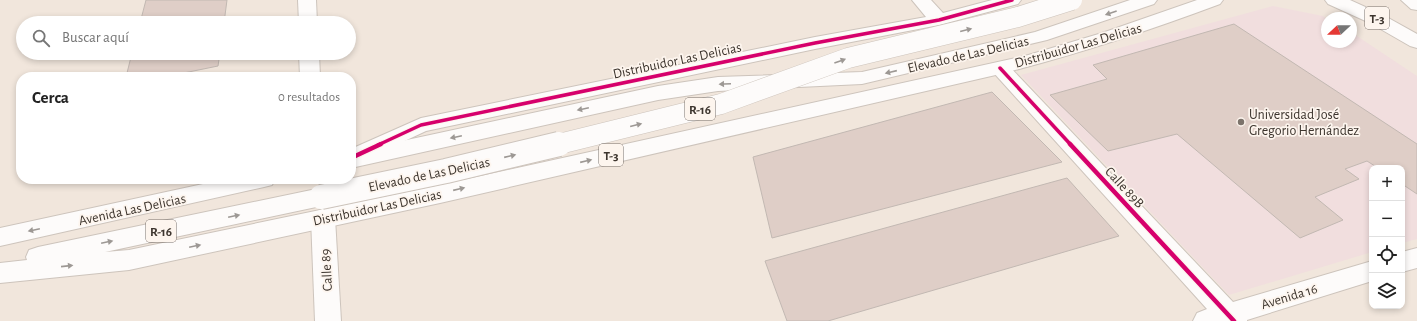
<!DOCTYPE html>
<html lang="es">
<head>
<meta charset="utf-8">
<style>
	:root { --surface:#fff; --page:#f6f6f6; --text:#222; --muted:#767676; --line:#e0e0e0 }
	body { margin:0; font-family:"Alegreya Sans",sans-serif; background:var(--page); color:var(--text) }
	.controls { position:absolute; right:12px; bottom:12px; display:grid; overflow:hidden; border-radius:8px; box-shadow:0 2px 6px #0003 }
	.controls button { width:36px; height:36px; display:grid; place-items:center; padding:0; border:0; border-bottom:1px solid var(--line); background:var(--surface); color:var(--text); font:20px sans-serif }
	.compass { position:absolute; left:1321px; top:12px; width:36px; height:36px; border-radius:50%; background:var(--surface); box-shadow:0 2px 6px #0003; rotate:248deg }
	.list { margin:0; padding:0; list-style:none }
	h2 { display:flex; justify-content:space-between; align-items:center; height:52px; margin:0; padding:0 16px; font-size:17px }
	h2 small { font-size:13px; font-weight:400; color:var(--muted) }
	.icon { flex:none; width:22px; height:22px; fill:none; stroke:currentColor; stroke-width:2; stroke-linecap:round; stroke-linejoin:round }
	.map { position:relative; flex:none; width:1417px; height:321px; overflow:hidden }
	.search { position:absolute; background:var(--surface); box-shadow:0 2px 6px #0003; left:16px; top:16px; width:340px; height:44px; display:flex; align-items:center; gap:10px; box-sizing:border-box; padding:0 14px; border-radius:22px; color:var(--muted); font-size:15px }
	.panel { position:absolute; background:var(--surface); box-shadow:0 2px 6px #0003; left:16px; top:72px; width:340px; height:112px; border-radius:16px }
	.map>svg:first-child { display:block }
	.education { fill:#f1dede }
	.building { fill:#dfcec7; stroke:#c2b8b2 }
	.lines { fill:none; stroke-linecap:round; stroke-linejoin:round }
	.minor-casing { stroke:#cdc4bc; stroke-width:2 }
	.major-casing { stroke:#cdc4bc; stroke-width:2 }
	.minor { fill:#fdfbfa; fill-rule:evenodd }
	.major { fill:#fdfbfa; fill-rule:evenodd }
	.major-bridge-far1-casing { stroke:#cdc4bc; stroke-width:21; stroke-linecap:butt }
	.major-bridge-casing { stroke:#cdc4bc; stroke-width:26; stroke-linecap:butt }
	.major-bridge-far1 { stroke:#fdfbfa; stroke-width:20 }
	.major-bridge { stroke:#fdfbfa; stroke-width:24 }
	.cycleway-far1-casing { stroke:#fdf5ee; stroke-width:5.5 }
	.cycleway-casing { stroke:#fdf5ee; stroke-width:7 }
	.cycleway-far1 { stroke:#d6006c; stroke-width:3.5 }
	.cycleway { stroke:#d6006c; stroke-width:4.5 }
	.oneway { fill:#9d9894 }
	.poi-dot { fill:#7c736b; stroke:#fdf5ee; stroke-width:1.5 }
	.labels { text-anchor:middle; stroke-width:3.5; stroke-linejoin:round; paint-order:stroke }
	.shield { fill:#fdf5ee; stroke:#776f68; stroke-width:1 }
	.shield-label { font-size:13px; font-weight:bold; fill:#3d352e }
	.street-label { font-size:14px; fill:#3d352e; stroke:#fdf5ee }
	.poi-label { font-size:14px; fill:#3d352e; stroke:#fdf5ee; text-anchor:start }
</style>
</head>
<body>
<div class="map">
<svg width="1417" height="321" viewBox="0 0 1417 321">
	<rect width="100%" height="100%" fill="#f1e6dc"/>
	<polygon class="education" points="1273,6 1323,16 1327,19 1327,42 1351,42 1351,32 1417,76 1417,239 1402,243 1402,168 1372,168 1372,252 1229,295 1021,75"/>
	<g class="building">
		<polygon points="146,0 227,0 224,23 140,23"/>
		<polygon points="1234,24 1417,144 1417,194 1402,184 1402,168 1378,168 1367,161 1345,169 1359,179 1315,197 1343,220 1300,238 1177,134 1108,151 1050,95 1107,79 1093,65"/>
		<polygon points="132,53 220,53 218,66 164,77 126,77"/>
		<polygon points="992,92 1062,162 772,238 753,157"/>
		<polygon points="1067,178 1119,236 828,321 787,321 765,261"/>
	</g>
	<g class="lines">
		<defs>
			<g id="minor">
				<polygon points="298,0 316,0 317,23 299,23"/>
				<polygon points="912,0 931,0 943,13 992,0 1021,0 1018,4 939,25 815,49 426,131 351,166 351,149 421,118 815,37 926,17"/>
				<polygon points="299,53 319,53 320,77 300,77"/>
				<polygon points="1000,62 1007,64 1233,302 1372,261 1372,281 1247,320 1247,321 1193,321 1197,313 1207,309 993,72 990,68 993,64"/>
				<polygon points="323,209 331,212 335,218 341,321 315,321 311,218 315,212"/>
				<polygon points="1417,248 1417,268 1402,272 1402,252"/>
			</g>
			<g id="major">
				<polygon points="1130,0 1157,0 1154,4 1047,40 862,84 718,91 658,100 351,168 351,152 658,86 718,77 862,72 1035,32"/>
				<path d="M1197,0H1223L1220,4C1148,31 1075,55 1000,74L440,203L129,270L0,283V263L27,260L26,257L29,250L38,247L321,188L329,191L332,197L329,203L321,206L105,252L129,250L440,185L1025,56L1102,33Z"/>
				<polygon points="1325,0 1350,0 1383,15 1417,34 1417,48 1410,46 1370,23 1328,4"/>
				<polygon points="1401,0 1417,0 1417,10 1411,9"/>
				<polygon points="226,179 275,179 272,185 264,187 0,246 0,228"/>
			</g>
		</defs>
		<use href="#minor" class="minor-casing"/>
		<use href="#major" class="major-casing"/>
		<use href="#minor" class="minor"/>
		<use href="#major" class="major"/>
		<defs>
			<polyline id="major-bridge-far1" points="555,145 721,104 848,58 1018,17 1072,0"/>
			<polyline id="major-bridge" points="321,197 446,171 559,144"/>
		</defs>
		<use href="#major-bridge-far1" class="major-bridge-far1-casing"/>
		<use href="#major-bridge" class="major-bridge-casing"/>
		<use href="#major-bridge-far1" class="major-bridge-far1"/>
		<use href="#major-bridge" class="major-bridge"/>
		<defs>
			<g id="cycleway-far1">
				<polyline points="1000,68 1071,145"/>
				<polyline points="378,145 421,125 815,43 939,20 1012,0"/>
			</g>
			<g id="cycleway">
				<polyline points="1070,144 1234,321"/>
				<polyline points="351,158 381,144"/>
			</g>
		</defs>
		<use href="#cycleway-far1" class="cycleway-far1-casing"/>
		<use href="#cycleway" class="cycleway-casing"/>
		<use href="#cycleway-far1" class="cycleway-far1"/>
		<use href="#cycleway" class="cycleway"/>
	</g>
	<defs><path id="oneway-solid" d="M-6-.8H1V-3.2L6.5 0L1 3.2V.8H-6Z"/></defs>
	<g class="oneway">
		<use href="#oneway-solid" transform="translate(1111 13) rotate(161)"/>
		<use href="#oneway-solid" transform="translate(966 30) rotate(-14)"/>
		<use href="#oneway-solid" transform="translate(840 61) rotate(-20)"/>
		<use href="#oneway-solid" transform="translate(891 72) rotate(167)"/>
		<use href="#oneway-solid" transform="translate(725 84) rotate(178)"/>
		<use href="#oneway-solid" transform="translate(583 109) rotate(168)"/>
		<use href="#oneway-solid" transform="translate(636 125) rotate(-14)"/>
		<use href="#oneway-solid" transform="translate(456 137) rotate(168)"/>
		<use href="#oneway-solid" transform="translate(510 156) rotate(-13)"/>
		<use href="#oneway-solid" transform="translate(586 161) rotate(-13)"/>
		<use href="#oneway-solid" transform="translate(459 189) rotate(-13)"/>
		<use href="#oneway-solid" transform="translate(234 216) rotate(-12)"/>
		<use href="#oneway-solid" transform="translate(34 230) rotate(168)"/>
		<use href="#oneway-solid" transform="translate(107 242) rotate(-12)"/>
		<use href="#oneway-solid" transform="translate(195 246) rotate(-12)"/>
		<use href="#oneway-solid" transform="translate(67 266) rotate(-6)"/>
	</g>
	<circle class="poi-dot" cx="1241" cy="122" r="4"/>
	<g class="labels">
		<g class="shield">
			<rect x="1365" y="7" width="24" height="22" rx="3"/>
			<rect x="685" y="98" width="30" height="22" rx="3"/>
			<rect x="599" y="144" width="24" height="22" rx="3"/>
			<rect x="146" y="220" width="30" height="22" rx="3"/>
		</g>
		<g class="shield-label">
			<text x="1377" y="23">T-3</text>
			<text x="700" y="114">R-16</text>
			<text x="611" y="160">T-3</text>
			<text x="161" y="236">R-16</text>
		</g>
		<g class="street-label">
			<text transform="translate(1078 45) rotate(-16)" y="5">Distribuidor Las Delicias</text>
			<text transform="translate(968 54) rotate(-13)" y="5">Elevado de Las Delicias</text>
			<text transform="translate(677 60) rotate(-12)" y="5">Distribuidor Las Delicias</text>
			<text transform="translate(429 174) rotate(-12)" y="5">Elevado de Las Delicias</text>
			<text transform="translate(1125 187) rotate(47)" y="5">Calle 89B</text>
			<text transform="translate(377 207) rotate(-12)" y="5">Distribuidor Las Delicias</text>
			<text transform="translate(132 209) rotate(-12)" y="5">Avenida Las Delicias</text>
			<text transform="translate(326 270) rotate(-93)" y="5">Calle 89</text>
			<text transform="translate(1289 296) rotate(-17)" y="5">Avenida 16</text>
		</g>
		<g class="poi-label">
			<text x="1249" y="119">Universidad José<tspan x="1249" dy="16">Gregorio Hernández</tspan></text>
		</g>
	</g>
</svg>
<div class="controls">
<button>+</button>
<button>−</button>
<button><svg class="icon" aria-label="locate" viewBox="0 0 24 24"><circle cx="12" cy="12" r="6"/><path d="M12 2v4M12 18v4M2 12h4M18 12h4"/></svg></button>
<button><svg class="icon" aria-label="layers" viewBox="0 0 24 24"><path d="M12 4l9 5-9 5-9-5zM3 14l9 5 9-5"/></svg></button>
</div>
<svg class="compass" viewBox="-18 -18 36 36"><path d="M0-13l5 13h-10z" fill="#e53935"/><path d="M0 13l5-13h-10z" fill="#767676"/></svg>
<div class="search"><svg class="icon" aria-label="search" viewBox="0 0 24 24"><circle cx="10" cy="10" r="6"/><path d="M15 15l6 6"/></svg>Buscar aquí</div>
<section class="panel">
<h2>Cerca<small>0 resultados</small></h2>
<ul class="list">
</ul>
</section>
</div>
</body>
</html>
